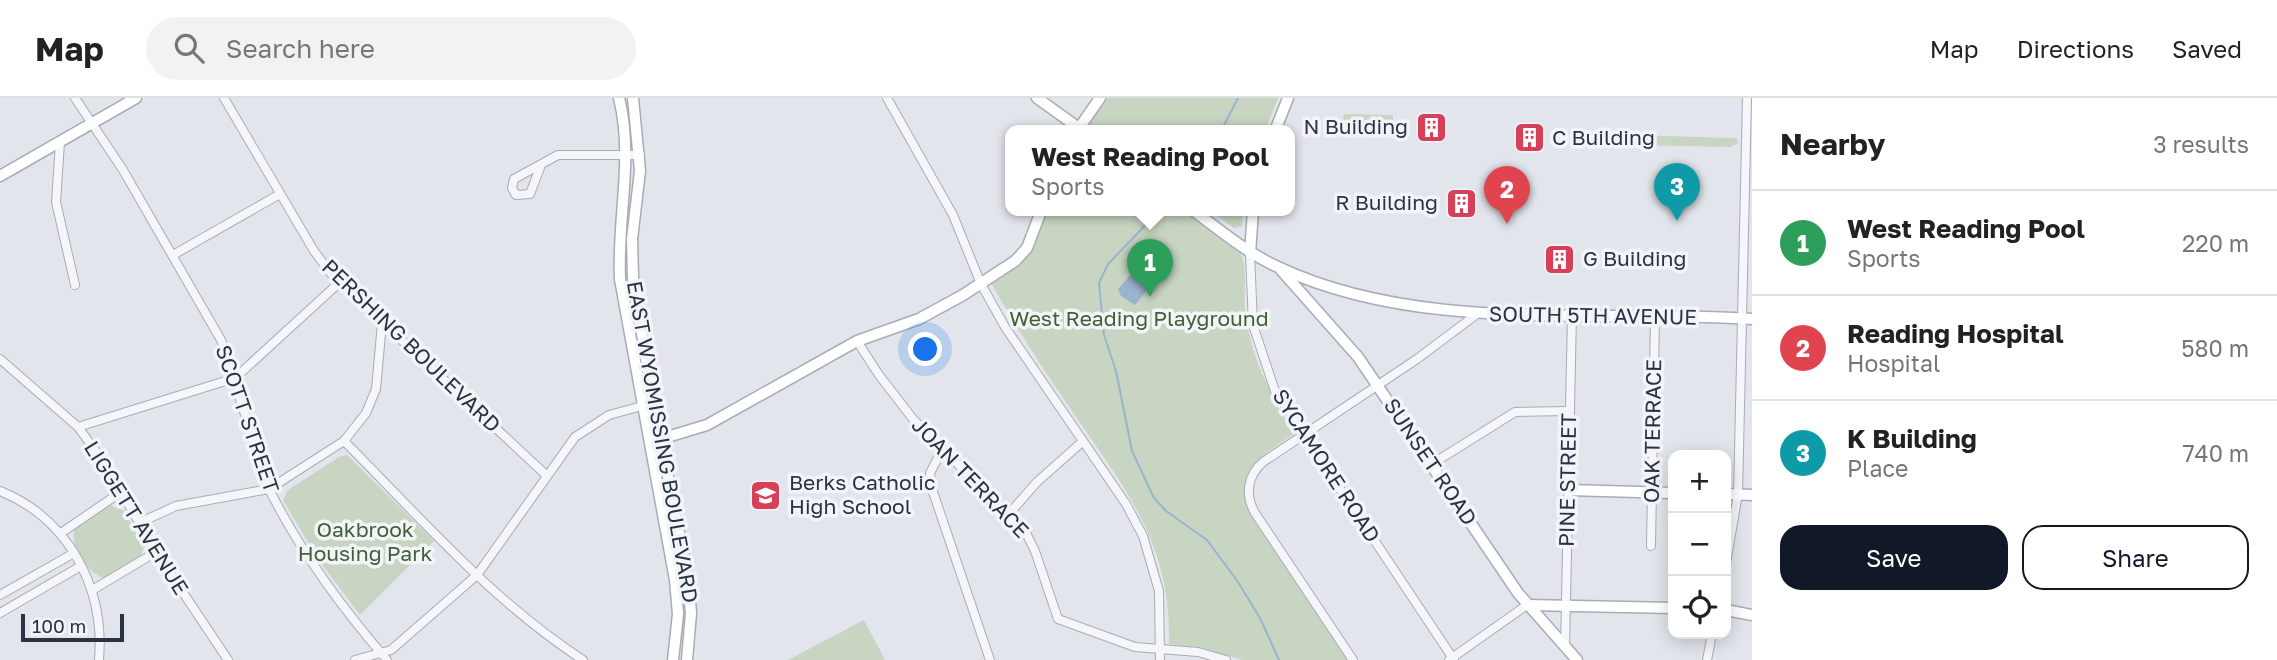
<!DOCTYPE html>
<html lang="en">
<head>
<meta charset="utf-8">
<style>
	:root { --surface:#fff; --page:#f2f2f2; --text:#222; --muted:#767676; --line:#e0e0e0; --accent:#111827 }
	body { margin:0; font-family:"Golos Text",sans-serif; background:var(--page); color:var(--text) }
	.controls { position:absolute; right:21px; bottom:21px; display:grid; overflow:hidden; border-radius:14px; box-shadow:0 4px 18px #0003 }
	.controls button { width:63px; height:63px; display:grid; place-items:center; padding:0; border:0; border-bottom:2px solid var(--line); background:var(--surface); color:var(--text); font:35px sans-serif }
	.scale { position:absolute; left:21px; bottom:18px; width:103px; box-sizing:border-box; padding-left:7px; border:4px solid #293344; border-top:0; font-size:19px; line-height:24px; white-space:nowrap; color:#293344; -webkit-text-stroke:5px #f2f4f8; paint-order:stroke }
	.you { position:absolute; left:926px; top:252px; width:24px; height:24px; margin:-18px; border:5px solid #fff; border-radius:50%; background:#1a73e8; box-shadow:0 0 0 10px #1a73e833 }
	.badge { display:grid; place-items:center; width:46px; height:46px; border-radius:50%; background:var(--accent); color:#fff; font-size:23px; font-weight:700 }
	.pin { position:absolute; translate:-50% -58px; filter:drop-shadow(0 2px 4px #0008) }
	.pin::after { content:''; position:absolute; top:37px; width:24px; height:21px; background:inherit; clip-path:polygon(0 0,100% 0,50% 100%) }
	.popup { position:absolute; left:1005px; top:27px; width:290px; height:91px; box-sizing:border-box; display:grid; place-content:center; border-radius:14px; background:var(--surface); filter:drop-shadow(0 2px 5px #0005); font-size:23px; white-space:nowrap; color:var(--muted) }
	.popup b { font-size:26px; color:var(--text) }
	.popup::after { content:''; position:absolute; left:50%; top:100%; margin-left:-14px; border:14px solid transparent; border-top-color:var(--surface) }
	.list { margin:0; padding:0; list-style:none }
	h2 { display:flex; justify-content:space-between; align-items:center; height:91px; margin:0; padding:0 28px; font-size:30px }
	h2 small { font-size:23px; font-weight:400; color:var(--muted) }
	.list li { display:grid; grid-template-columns:46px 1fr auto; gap:21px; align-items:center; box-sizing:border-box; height:105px; padding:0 28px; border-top:2px solid var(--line) }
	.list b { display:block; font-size:26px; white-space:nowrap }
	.list p { margin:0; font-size:23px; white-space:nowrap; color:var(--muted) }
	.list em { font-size:23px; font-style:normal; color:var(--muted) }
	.actions { display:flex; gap:14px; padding:21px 28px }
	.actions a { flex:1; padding:16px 0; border:2px solid var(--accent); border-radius:21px; text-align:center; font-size:24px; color:var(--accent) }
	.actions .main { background:var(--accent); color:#fff }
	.icon { flex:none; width:38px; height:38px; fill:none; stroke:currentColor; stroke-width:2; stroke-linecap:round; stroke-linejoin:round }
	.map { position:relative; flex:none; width:1752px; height:562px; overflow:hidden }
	header { display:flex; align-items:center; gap:42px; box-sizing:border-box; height:98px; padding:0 35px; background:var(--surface); border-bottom:2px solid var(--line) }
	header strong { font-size:33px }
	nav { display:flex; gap:38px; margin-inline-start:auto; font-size:24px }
	.search { width:490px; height:63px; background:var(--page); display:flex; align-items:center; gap:18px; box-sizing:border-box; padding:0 24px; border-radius:38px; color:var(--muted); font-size:26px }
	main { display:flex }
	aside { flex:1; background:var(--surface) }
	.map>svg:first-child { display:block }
	.green { fill:#c7d5c2 }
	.water { fill:#9bb4cd }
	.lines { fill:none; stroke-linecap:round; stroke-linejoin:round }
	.stream { stroke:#9bb4cd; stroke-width:2 }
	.street-casing { stroke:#a7acb6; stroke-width:10 }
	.secondary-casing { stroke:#a7acb6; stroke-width:13 }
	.street { stroke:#f5f6f9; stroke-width:8 }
	.secondary { stroke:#fff; stroke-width:10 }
	.labels { text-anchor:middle; stroke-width:7; stroke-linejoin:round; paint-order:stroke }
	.poi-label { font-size:21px; fill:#293344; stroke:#f2f4f8; text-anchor:start }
	.street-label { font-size:21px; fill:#293344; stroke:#f2f4f8 }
	.park-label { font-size:21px; fill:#3e6135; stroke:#f2f4f8 }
</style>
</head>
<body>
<header>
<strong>Map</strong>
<div class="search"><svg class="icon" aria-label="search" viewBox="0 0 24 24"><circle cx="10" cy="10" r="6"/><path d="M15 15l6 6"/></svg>Search here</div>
<nav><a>Map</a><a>Directions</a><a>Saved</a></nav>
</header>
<main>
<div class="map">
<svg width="1752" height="562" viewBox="0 0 1752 562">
	<rect width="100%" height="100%" fill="#e2e5eb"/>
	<g class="green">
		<polygon points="1108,0 1278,0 1265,33 1099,33 1089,26"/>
		<polygon points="1344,16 1393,17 1393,28 1342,28"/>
		<polygon points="1635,37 1729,40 1737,40 1738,45 1730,49 1638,47 1634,45"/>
		<path d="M1044,113H1183L1241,156C1248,171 1243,193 1245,210C1249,256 1270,297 1295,335C1269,353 1238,369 1246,405L1348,562H1242L1199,549L1169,546C1172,443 1122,387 1068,307C1040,267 1015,227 991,185C1020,165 1036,148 1044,113Z"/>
		<polygon points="1210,113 1243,113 1242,128 1234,130"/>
		<polygon points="347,357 434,443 360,517 318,461 283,402 288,392 339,359"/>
		<path d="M108,407L123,412L144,449L139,462L107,481C90,478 66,447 76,429C81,419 98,413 108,407Z"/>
		<polygon points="864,522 885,562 788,562"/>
	</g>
	<polygon class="water" points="1144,162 1160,172 1161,175 1135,207 1121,198 1118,191"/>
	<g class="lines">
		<g class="stream">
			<polyline points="1221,33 1238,0"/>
			<polyline points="1159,113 1108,166 1099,185 1104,237 1116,273 1132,353 1154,400 1166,413 1207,442 1238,484 1261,522 1279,562"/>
		</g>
		<defs>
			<g id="street">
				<path d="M75,0L123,72L221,242L269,391C300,453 342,510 387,562"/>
				<polyline points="224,0 314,153 333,178 546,377"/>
				<polyline points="887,0 953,117 981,186 1005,229 1126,406 1143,438 1159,493 1160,562"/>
				<polyline points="60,44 56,104 75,187"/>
				<polyline points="541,67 530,96 516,97 512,90 514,81 558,57 640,57"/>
				<polyline points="1250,155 1253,227 1275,293 1454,562"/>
				<polyline points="173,157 280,96"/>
				<polyline points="857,243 879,277 913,321 1026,435 1035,453 1058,521 1135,549 1198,554 1226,562"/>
				<polyline points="0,261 78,329 106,367 156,454 228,562"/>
				<polyline points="78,329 235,280 340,184"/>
				<path d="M344,343C420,419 492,503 583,562"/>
				<polyline points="942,352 930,375 932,391 990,562"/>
				<polyline points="1432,366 1515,314 1570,313"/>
				<path d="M0,393C69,421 105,490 99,562"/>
				<polyline points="1008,417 1037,384 1082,344"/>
				<polyline points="139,425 176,408 269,391 344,343 366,315 376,291 382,225"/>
				<polyline points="61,435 121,394"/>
				<polyline points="1651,448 1655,218"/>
				<polyline points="1726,465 1738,396 1747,0"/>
				<polyline points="94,491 156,454"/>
				<polyline points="0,497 74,455"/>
				<polyline points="0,515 81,468"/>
				<polyline points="1565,549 1572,216"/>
				<polyline points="355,562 391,552 477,477 575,339 609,317 653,305"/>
				<path d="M1353,562L1255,415C1245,397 1247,378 1263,364L1417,261L1477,216"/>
				<polyline points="1449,562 1527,507"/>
				<polyline points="1707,562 1712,536"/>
			</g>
			<g id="secondary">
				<path d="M619,0C634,60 617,120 620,181L675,482L678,516L673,562"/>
				<polyline points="633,0 640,73 632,141 633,180 650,286 688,481 691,515 687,562"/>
				<polyline points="1037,0 1083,33"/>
				<polyline points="1077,33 1100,0"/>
				<polyline points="1275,33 1288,0"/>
				<polyline points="0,78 136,0"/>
				<path d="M1194,113C1221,133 1247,155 1278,169C1420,236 1598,211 1752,221"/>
				<polyline points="1250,155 1253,113"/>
				<polyline points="1281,172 1358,259 1518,495 1577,562"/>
				<polyline points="654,343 707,327 857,243 919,221 963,197 1015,163 1027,150 1041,113"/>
				<polyline points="1568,392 1673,395"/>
				<polyline points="1726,396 1752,397"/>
				<polyline points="1527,507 1673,510"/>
				<polyline points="1726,512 1752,517"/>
			</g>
		</defs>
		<use href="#street" class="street-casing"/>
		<use href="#secondary" class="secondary-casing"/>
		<use href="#street" class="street"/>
		<use href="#secondary" class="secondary"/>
	</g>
	<defs>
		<symbol id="building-square" viewBox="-11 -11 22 22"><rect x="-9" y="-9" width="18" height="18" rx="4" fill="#d64059" stroke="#f2f4f8"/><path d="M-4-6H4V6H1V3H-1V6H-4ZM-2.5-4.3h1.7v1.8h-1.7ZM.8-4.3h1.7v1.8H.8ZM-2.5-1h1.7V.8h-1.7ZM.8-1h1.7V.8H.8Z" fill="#fff"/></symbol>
		<symbol id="school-square" viewBox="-11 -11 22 22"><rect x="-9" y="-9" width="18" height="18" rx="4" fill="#d64059" stroke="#f2f4f8"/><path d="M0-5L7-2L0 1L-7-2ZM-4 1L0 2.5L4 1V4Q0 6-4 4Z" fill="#fff"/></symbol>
	</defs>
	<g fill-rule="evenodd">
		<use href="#building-square" x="1414" y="12" width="35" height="35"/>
		<use href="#building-square" x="1512" y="22" width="35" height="35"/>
		<use href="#building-square" x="1444" y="88" width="35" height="35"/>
		<use href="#building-square" x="1542" y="144" width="35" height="35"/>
		<use href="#school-square" x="748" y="380" width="35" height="35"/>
	</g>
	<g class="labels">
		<g class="poi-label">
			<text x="1408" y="36" text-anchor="end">N Building</text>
			<text x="1552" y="47">C Building</text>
			<text x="1438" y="112" text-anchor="end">R Building</text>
			<text x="1583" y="168">G Building</text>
			<text x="789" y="392">Berks Catholic<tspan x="789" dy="24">High School</tspan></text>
		</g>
		<g class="street-label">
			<text transform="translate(1593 218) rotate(1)" y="7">SOUTH 5TH AVENUE</text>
			<text transform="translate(411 248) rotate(44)" y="7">PERSHING BOULEVARD</text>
			<text transform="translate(247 321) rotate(71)" y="7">SCOTT STREET</text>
			<text transform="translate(1653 333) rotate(-89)" y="7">OAK TERRACE</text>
			<text transform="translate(662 344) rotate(80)" y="7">EAST WYOMISSING BOULEVARD</text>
			<text transform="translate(1430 364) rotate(56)" y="7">SUNSET ROAD</text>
			<text transform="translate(1326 368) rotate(57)" y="7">SYCAMORE ROAD</text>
			<text transform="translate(970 380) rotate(46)" y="7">JOAN TERRACE</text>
			<text transform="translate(1568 382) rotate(-89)" y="7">PINE STREET</text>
			<text transform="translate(136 420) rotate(58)" y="7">LIGGETT AVENUE</text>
		</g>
		<g class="park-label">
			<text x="1139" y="228">West Reading Playground</text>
			<text x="365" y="439">Oakbrook<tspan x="365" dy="24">Housing Park</tspan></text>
		</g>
	</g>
</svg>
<div class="controls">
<button>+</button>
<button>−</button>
<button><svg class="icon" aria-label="locate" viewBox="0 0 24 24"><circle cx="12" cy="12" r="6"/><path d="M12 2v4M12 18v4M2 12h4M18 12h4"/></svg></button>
</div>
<div class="scale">100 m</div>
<div class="you"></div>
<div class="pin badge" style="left:1150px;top:199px;background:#2e9e5b">1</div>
<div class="popup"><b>West Reading Pool</b>Sports</div>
<div class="pin badge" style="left:1507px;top:126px;background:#e0444e">2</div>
<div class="pin badge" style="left:1677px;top:123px;background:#0f9aa8">3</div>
</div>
<aside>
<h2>Nearby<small>3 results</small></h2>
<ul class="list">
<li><span class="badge" style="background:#2e9e5b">1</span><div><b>West Reading Pool</b><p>Sports</p></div><em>220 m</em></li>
<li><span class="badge" style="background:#e0444e">2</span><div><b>Reading Hospital</b><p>Hospital</p></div><em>580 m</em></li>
<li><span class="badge" style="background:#0f9aa8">3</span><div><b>K Building</b><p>Place</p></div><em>740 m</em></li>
</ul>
<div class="actions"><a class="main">Save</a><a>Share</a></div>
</aside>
</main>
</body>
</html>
